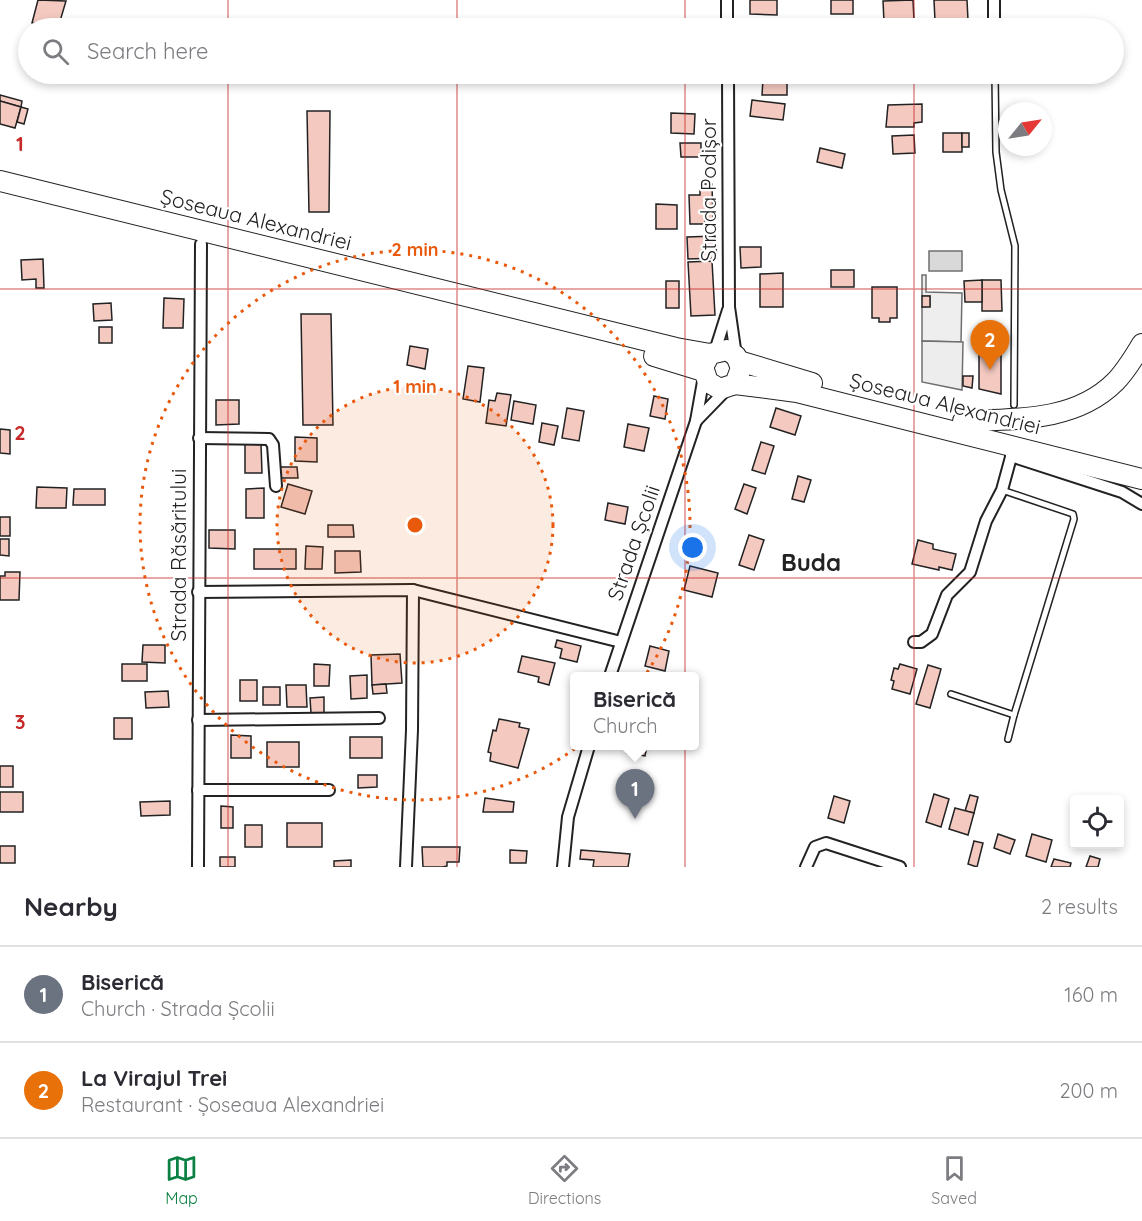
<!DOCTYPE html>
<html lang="en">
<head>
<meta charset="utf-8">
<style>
	:root { --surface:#fff; --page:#f2f2f3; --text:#2b2b33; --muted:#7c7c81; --line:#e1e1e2; --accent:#0b8043 }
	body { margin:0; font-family:Quicksand,sans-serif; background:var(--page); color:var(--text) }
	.controls { position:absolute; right:18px; bottom:18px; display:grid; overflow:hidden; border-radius:6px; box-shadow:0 3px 9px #0003 }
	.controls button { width:54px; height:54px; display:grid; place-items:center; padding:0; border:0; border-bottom:2px solid var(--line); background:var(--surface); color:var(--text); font:30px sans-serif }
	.compass { position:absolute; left:998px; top:102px; width:54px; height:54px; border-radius:50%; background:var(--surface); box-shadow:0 3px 9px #0003; rotate:60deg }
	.you { position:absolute; left:693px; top:548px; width:21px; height:21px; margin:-15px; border:4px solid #fff; border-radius:50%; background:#1a73e8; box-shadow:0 0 0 9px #1a73e833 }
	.badge { display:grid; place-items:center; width:39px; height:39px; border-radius:50%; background:var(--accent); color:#fff; font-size:20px; font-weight:700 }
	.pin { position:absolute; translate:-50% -50px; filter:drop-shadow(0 2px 3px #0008) }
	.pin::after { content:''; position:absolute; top:32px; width:21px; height:18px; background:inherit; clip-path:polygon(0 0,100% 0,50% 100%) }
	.popup { position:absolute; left:570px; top:672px; width:129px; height:78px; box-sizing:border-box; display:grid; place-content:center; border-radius:6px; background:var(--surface); filter:drop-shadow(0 2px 4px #0005); font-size:20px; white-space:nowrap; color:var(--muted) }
	.popup b { font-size:22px; color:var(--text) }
	.popup::after { content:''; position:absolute; left:50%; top:100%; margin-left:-12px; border:12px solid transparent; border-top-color:var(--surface) }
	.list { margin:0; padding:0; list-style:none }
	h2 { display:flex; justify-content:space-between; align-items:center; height:78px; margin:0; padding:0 24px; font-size:26px }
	h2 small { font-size:20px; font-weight:400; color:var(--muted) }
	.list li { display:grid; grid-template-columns:39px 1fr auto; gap:18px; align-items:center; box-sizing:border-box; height:96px; padding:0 24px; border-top:2px solid var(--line) }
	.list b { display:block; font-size:22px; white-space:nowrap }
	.list p { margin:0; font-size:20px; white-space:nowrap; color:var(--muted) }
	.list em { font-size:20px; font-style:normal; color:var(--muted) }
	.icon { flex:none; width:33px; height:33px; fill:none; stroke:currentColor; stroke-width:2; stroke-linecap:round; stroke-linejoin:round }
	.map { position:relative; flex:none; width:1142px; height:867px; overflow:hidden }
	.search { position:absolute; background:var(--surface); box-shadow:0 3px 9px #0003; left:18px; right:18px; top:18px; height:66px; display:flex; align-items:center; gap:15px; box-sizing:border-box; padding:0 21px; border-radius:33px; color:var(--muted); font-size:22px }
	.sheet { height:270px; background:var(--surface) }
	nav { display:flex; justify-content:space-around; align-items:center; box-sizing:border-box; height:84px; border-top:2px solid var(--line); background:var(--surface); font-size:16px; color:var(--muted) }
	nav a { display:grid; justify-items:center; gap:3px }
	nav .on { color:var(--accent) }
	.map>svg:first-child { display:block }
	.green { fill:#eee; stroke:#6f6f6f; stroke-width:1.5 }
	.parking { fill:#ededed; stroke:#6f6f6f; stroke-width:1.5 }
	.water { fill:#d9d9d9; stroke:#6f6f6f; stroke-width:1.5 }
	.building { fill:#f3c9c0; stroke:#222; stroke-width:1.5 }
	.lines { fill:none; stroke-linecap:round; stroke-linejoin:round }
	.lane-casing { stroke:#222; stroke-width:8 }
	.street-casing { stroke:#222; stroke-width:14 }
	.highway-casing { stroke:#222; stroke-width:22 }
	.lane { stroke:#fff; stroke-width:5 }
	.street { stroke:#fff; stroke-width:10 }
	.highway { stroke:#fff; stroke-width:20 }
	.grid { fill:none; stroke:#c62828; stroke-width:1.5; stroke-opacity:0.55 }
	.ring { fill:none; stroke:#e8590c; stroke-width:3; stroke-dasharray:3 6 }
	.labels { text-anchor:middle; stroke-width:4.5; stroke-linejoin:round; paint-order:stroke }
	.street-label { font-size:21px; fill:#222; stroke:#fff }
	.quarter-label { font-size:24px; font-weight:bold; fill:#222; stroke:#fff }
	.grid-label { font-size:20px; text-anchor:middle; font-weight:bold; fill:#c62828; stroke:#fff; stroke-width:4.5; stroke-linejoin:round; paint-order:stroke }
	.centre { fill:#e8590c; stroke:#fff; stroke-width:3 }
	.ring-label { font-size:18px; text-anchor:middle; font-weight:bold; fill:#e8590c; stroke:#fff; stroke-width:4.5; stroke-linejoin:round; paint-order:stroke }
</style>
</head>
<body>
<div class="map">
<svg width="1142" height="867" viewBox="0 0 1142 867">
	<rect width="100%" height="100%" fill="#fff"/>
	<polygon class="green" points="922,275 926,275 926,292 962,293 961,342 922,341 922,307 930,306 930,296 922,296"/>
	<polygon class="parking" points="922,341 963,342 962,390 922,382"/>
	<rect class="water" x="929" y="251" width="33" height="20"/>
	<g class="building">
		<polygon points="38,0 66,1 58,28 32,23"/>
		<polygon points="750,0 777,0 777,15 750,14"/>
		<rect x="831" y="0" width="22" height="14"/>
		<polygon points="913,0 914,21 884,22 883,1"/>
		<polygon points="934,0 967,0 968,20 935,21"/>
		<polygon points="763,79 787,79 787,95 762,95"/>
		<polygon points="0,95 22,101 21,107 0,101"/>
		<polygon points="752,100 785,104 783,120 750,116"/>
		<polygon points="0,101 21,107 15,128 0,124"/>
		<polygon points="922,104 922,122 914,123 914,127 886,127 888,105"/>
		<polygon points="21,107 28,109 24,124 17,122"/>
		<polygon points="307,111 330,111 329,212 309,212"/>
		<polygon points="671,113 695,114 694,134 671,133"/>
		<rect x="943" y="133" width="19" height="19"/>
		<rect x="962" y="133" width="7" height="14"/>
		<polygon points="914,135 915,153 893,154 892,136"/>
		<polygon points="680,143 701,143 701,157 681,157"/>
		<polygon points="820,148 845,154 842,168 817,162"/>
		<polygon points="700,184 712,184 713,220 705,220 705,224 690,224 689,195 700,195"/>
		<polygon points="656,204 677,205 677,229 656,229"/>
		<polygon points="715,236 717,258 688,259 687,237"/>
		<polygon points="740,247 761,247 761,267 741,268"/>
		<polygon points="43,259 44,288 36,288 36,279 22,280 21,260"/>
		<polygon points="712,261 715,315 691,316 688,262"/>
		<rect x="831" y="270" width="23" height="17"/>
		<polygon points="783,273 783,307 760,307 760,274"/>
		<polygon points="982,280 1001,280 1002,311 982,311"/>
		<polygon points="982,280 982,302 965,302 964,281"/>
		<rect x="666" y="281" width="13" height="27"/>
		<polygon points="872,287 897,287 897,318 890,318 890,322 879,322 879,318 872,318"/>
		<rect x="922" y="296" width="8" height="11"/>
		<polygon points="164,298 184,299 183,328 163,328"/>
		<polygon points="111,303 112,320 94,321 93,304"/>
		<polygon points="301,314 331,314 333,425 303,425"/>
		<rect x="99" y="327" width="13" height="16"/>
		<polygon points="983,336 1001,337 1001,394 979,389 979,351 983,351"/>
		<polygon points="410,346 428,349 425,369 407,365"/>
		<polygon points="468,366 484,368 480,402 463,399"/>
		<polygon points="963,376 973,376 972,388 963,386"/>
		<polygon points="497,393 511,395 506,426 486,423 489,400 495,401"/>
		<polygon points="654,396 668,399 665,419 650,416"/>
		<polygon points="216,400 239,400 239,424 216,425"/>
		<polygon points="514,401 536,405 533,424 511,420"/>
		<polygon points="567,408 584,411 579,441 562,438"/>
		<polygon points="776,408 801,416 795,435 770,427"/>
		<polygon points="542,423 558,426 554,445 539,442"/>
		<polygon points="628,424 649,428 644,451 624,447"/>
		<polygon points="0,429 10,430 10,454 0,453"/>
		<polygon points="295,437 317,438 317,462 295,461"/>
		<polygon points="761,442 774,446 765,474 752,470"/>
		<polygon points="245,444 261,444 262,473 245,473"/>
		<polygon points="276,467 297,467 298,478 276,478"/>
		<polygon points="798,476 811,480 804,502 792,499"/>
		<polygon points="288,484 312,491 305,514 281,507"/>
		<polygon points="744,484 756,488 747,514 735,509"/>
		<polygon points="37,487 67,488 66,508 36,508"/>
		<polygon points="264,488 264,518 246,518 246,489"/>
		<polygon points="74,489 105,489 105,505 73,505"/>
		<polygon points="608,503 628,507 625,524 605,520"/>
		<rect x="0" y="517" width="10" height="19"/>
		<polygon points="328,525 353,525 354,537 328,537"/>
		<polygon points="209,530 235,530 235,549 209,548"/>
		<polygon points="749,535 764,540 754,570 739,565"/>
		<polygon points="0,539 9,539 9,556 0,555"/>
		<polygon points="918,540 933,544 933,549 956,554 952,570 939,567 939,570 912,564"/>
		<polygon points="306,546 323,547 322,569 305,569"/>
		<rect x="254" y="549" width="42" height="20"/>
		<polygon points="335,551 360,551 361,572 335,573"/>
		<polygon points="690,566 718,573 712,597 684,590"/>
		<polygon points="5,572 20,572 19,600 0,600 0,576 5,576"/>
		<polygon points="557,640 581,646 577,662 560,658 562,649 555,647"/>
		<polygon points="143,645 165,645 165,663 142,662"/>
		<polygon points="650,646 669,651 665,671 645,666"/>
		<polygon points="400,654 402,683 372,685 371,655"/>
		<polygon points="522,656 555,663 549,685 538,682 539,677 518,672"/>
		<rect x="122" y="664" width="25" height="17"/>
		<polygon points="314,664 330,665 329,686 314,686"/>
		<polygon points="900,664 917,669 910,694 892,689 894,681 891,680 894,668 898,669"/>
		<polygon points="928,665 941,669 930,708 916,704"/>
		<polygon points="367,675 367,698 351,699 350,676"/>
		<rect x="240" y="680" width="17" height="21"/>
		<polygon points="386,684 387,693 373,694 372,685"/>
		<polygon points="286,685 306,685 307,707 287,707"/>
		<rect x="263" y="687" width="17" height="18"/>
		<polygon points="168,691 169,707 146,708 145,692"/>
		<polygon points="324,697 324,713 311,713 310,698"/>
		<rect x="114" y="718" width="18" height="21"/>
		<polygon points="499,719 520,723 519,727 529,729 518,768 490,761 491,753 488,752 493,730 496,731"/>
		<polygon points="231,735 251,736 251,758 231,758"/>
		<rect x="350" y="737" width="32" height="21"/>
		<rect x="267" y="742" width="32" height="25"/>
		<polygon points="629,746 647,746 645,756 627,753"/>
		<rect x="0" y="766" width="13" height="21"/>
		<polygon points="358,775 377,775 377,787 358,788"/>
		<rect x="0" y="792" width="23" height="20"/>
		<polygon points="934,794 949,799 941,827 926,822"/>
		<polygon points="970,795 978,797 974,813 965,811"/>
		<polygon points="834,796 850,801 844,823 828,818"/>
		<polygon points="485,798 514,802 513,812 483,812"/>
		<polygon points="170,801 170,815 141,816 140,802"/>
		<polygon points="221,806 233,807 233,828 221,828"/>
		<polygon points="955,808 974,813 968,835 949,829"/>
		<rect x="287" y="823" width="35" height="24"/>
		<rect x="245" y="825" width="17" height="22"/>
		<polygon points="998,834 1015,840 1010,854 994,848"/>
		<polygon points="1032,834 1052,840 1046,862 1026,856"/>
		<polygon points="974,841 983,843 977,867 968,864"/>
		<rect x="0" y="846" width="15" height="17"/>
		<polygon points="422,847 460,847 459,862 447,862 447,866 443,867 423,867"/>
		<polygon points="510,850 527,851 526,863 510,863"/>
		<polygon points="581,850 630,854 628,867 593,867 594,860 580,859"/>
		<polygon points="1090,856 1100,859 1098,867 1086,867"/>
		<rect x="220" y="857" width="15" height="10"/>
		<polygon points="1054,859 1071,863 1070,867 1051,867"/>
		<polygon points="351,860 351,867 334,867 334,861"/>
	</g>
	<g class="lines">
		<defs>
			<g id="lane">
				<polyline points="995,74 996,152 1001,190 1015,246 1014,405"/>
				<polyline points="951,694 1014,715 1074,519 1073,514 1002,490"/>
				<polyline points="1008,739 1014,715"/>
			</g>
			<g id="street">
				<polyline points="727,0 727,28"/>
				<polyline points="994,0 994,28"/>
				<polyline points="728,74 729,307 736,356"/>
				<polyline points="715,351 728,310"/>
				<polyline points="696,421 727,389"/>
				<polyline points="199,438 269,439 273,445 276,486"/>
				<polyline points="1011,456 1122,492 1142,504"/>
				<polyline points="198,592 413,590 621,642"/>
				<polyline points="914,642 921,642 932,634 947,595 970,572 986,521 1002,490 1014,446"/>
				<polyline points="610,676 696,421 704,376"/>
				<polyline points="198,720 379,718"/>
				<polyline points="198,790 329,790"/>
				<polyline points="198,867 201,244"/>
				<polyline points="406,867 412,730 413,590"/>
				<polyline points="563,867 568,817 589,746"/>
				<polyline points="806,867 815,847 826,843 900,867"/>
			</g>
			<g id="highway">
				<polyline points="0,181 676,348 710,354 727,350 736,356 741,368 735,384 720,389 708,382 703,367 710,354"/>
				<polyline points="654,356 703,371"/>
				<polyline points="739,361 812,383"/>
				<polyline points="735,384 797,392 1142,479"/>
				<path d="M963,421C1015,419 1075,422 1115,382C1126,371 1134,357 1142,344"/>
			</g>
		</defs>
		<use href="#lane" class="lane-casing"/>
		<use href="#street" class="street-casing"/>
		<use href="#highway" class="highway-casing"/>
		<use href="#lane" class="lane"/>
		<use href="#street" class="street"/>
		<use href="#highway" class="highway"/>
	</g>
	<path class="grid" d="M228,0V28M457,0V28M685,0V28M914,0V28M228,74V867M457,74V867M685,74V867M914,74V867M0,289H1142M0,578H1142"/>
	<circle cx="415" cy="525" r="138" fill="#e8590c" fill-opacity=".12"/>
	<g class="ring">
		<circle cx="415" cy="525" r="138"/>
		<circle cx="415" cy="525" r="275"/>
	</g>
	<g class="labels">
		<g class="street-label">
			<text transform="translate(709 190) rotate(-90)" y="7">Strada Podișor</text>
			<text transform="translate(256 220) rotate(14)" y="7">Șoseaua Alexandriei</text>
			<text transform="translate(945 404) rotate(14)" y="7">Șoseaua Alexandriei</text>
			<text transform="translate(634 543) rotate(-71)" y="7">Strada Școlii</text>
			<text transform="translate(179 555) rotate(-90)" y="7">Strada Răsăritului</text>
		</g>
		<g class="quarter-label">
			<text x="811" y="571">Buda</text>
		</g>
	</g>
	<g class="grid-label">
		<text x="20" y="151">1</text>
		<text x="20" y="440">2</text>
		<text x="20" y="729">3</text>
	</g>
	<circle cx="415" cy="525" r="9" class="centre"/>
	<g class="ring-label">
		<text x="415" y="256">2 min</text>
		<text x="415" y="393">1 min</text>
	</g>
</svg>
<div class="controls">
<button><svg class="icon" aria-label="locate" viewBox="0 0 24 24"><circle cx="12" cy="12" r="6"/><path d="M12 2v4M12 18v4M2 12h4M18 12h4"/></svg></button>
</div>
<svg class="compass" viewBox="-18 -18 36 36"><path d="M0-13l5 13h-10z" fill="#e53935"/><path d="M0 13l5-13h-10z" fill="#7c7c81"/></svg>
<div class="you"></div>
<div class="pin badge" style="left:635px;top:819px;background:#6b7280">1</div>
<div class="popup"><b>Biserică</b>Church</div>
<div class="pin badge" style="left:990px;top:370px;background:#e8710a">2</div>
<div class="search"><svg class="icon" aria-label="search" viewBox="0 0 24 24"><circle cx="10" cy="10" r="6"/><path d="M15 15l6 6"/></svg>Search here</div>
</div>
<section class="sheet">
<h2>Nearby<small>2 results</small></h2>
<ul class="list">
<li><span class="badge" style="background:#6b7280">1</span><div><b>Biserică</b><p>Church · Strada Școlii</p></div><em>160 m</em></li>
<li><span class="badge" style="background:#e8710a">2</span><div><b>La Virajul Trei</b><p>Restaurant · Șoseaua Alexandriei</p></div><em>200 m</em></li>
</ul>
</section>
<nav>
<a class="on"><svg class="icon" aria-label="map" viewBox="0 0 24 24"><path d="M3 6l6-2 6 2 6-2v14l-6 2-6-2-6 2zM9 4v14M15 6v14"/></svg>Map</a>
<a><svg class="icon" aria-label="directions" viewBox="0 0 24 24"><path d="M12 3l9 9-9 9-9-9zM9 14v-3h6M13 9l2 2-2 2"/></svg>Directions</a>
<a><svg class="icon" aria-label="saved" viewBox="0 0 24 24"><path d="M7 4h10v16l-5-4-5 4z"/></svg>Saved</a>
</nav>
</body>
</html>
